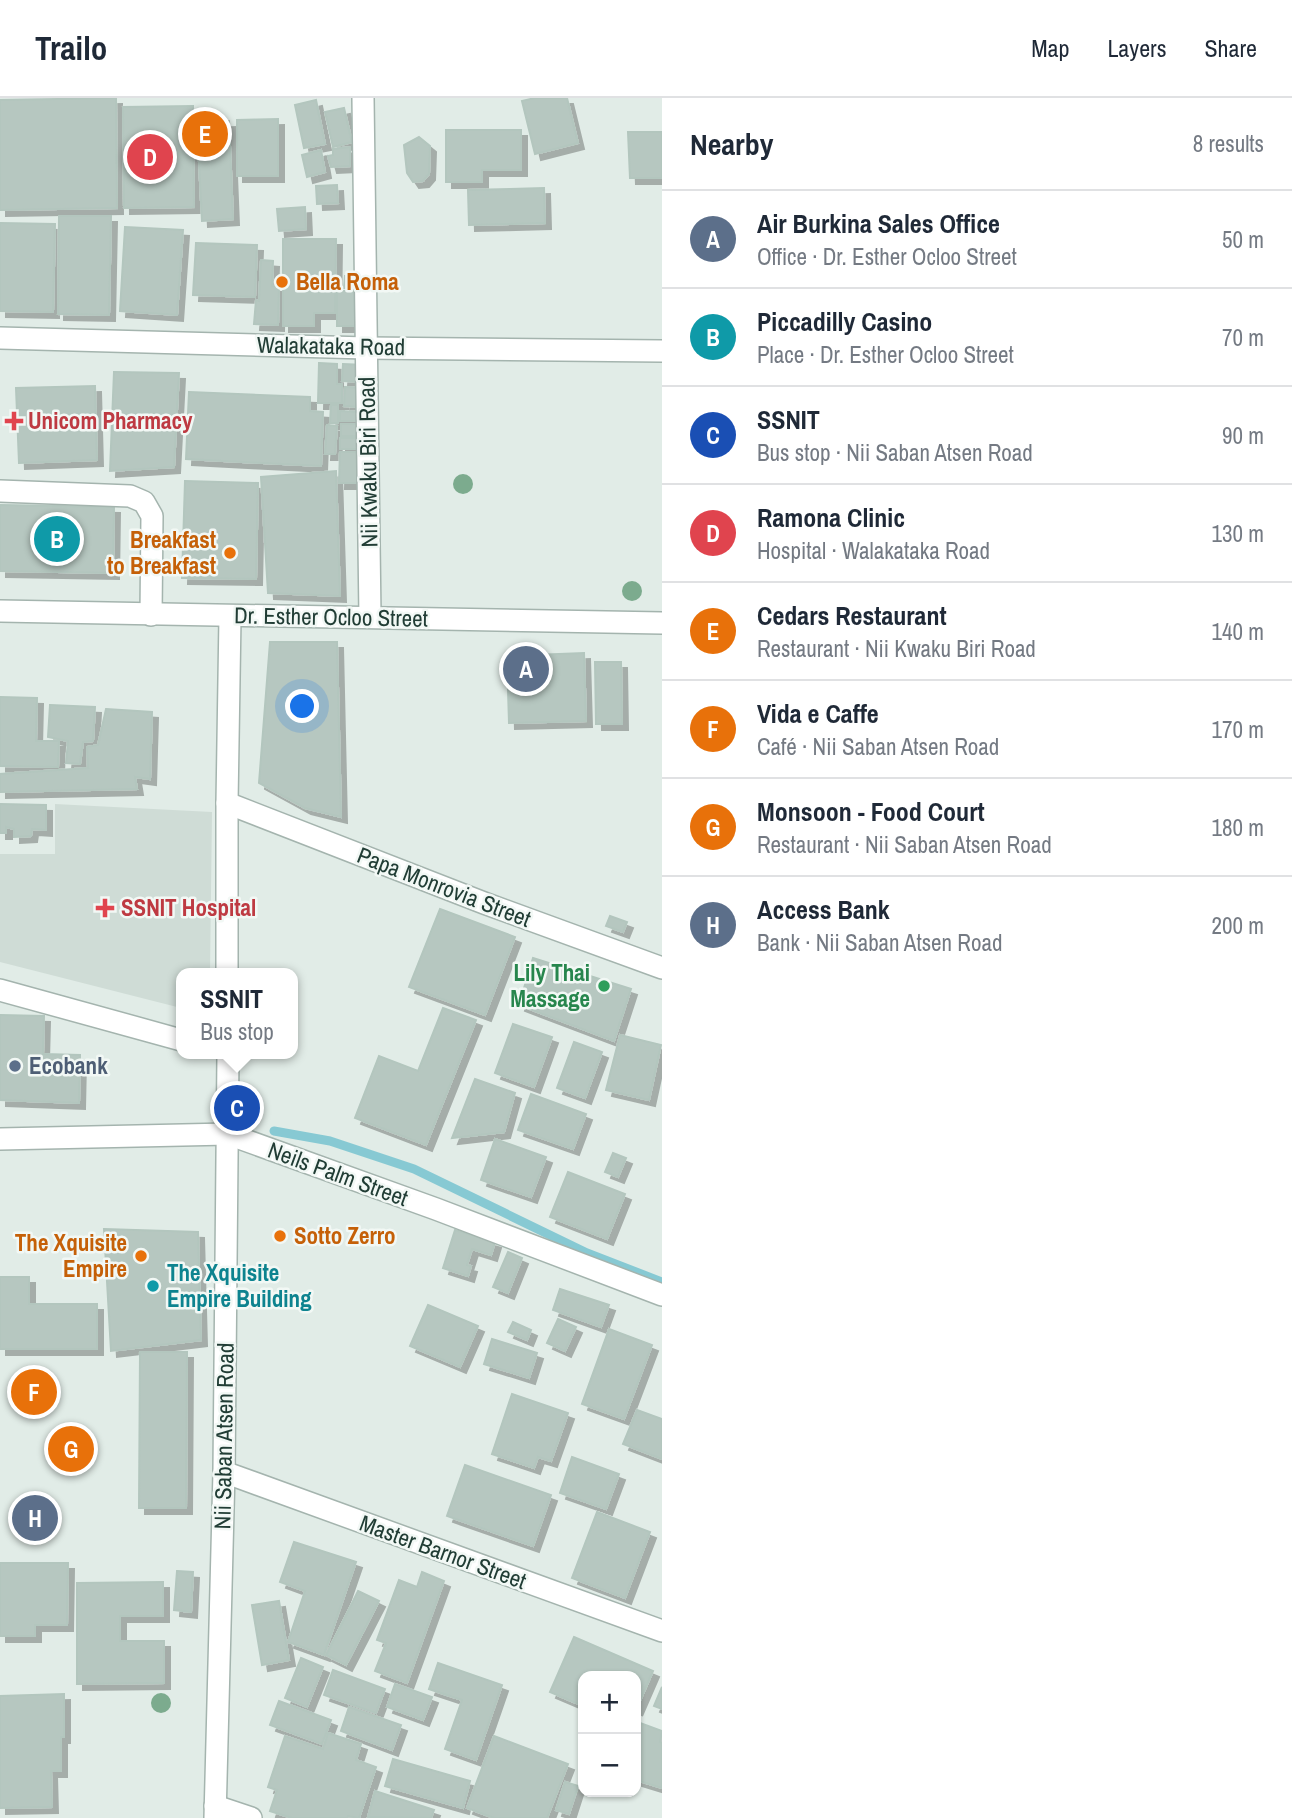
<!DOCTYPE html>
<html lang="en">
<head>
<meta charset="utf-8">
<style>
	:root { --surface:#fff; --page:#f6f6f7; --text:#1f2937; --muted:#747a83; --line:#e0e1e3; --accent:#7f4d45 }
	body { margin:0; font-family:"Archivo Narrow",sans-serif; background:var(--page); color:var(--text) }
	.controls { position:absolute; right:21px; bottom:21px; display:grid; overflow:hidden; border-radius:14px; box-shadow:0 2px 5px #0004 }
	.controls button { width:63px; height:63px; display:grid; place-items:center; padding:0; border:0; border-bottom:2px solid var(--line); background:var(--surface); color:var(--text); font:35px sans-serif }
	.you { position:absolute; left:303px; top:609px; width:24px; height:24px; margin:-18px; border:5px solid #fff; border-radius:50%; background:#1a73e8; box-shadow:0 0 0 10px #1a73e833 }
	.badge { display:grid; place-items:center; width:46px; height:46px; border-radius:50%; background:var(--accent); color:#fff; font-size:23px; font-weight:700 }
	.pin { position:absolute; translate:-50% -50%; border:4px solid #fff; box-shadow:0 2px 7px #0006 }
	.popup { position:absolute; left:176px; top:870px; width:122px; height:91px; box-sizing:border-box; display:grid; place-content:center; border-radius:14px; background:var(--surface); filter:drop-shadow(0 2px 5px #0005); font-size:23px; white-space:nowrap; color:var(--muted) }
	.popup b { font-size:26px; color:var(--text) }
	.popup::after { content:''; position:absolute; left:50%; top:100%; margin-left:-14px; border:14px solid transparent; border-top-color:var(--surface) }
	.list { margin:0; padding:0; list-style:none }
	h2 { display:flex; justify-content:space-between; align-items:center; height:91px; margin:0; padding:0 28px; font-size:30px }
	h2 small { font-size:23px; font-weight:400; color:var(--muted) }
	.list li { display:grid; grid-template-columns:46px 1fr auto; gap:21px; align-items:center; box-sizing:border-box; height:98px; padding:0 28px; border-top:2px solid var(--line) }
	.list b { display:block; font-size:26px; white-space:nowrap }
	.list p { margin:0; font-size:23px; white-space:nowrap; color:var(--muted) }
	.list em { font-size:23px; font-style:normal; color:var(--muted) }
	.map { position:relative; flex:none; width:662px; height:1720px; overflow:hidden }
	header { display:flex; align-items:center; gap:42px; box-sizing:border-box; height:98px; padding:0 35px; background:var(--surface); border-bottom:2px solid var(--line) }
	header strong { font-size:33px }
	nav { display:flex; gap:38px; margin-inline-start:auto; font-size:24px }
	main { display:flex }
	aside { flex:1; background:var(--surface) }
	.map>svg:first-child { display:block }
	.built { fill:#cfdcd6 }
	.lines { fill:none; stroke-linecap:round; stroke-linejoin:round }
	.stream { stroke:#87c9d3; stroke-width:9 }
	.building { fill:#b6c7c0; stroke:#b3c6be; stroke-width:2; filter:url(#shadow) }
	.minor-casing { stroke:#a4b4ae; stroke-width:24 }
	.minor { stroke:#fff; stroke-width:21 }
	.tree { fill:#7cab8e }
	.food-dot { fill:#e8710a; stroke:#f2f8f5; stroke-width:2.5 }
	.health-dot { fill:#e0444e; stroke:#f2f8f5; stroke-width:2.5 }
	.leisure-dot { fill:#2e9e5b; stroke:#f2f8f5; stroke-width:2.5 }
	.service-dot { fill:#5c6f8a; stroke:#f2f8f5; stroke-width:2.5 }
	.culture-dot { fill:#0f9aa8; stroke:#f2f8f5; stroke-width:2.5 }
	.labels { text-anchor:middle; stroke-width:5; stroke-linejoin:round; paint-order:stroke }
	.food-label { font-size:23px; font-weight:bold; fill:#c56008; stroke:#f2f8f5; text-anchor:start }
	.street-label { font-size:23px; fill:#213d35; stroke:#f2f8f5 }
	.health-label { font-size:23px; font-weight:bold; fill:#be3a42; stroke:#f2f8f5; text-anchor:start }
	.leisure-label { font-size:23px; font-weight:bold; fill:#27864d; stroke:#f2f8f5; text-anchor:end }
	.service-label { font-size:23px; font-weight:bold; fill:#4e5e75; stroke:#f2f8f5; text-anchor:start }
	.culture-label { font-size:23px; font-weight:bold; fill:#0d838f; stroke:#f2f8f5; text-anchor:start }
</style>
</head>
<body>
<header>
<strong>Trailo</strong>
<nav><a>Map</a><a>Layers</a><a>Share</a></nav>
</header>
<main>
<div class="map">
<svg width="662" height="1720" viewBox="0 0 662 1720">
	<defs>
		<filter id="shadow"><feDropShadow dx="6" dy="6" stdDeviation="0" flood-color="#0004"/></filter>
	</defs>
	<rect width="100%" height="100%" fill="#e1ece7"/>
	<polygon class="built" points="55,706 212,714 210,875 181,875 181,910 0,864 0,756 55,756"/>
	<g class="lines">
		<polyline class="stream" points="274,1033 330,1043 414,1071 587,1155 662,1184"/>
	</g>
	<g class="building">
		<polygon points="116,0 117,110 0,112 0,2"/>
		<polygon points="535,0 567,0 578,45 535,56 522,3"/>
		<polygon points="316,2 325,46 304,50 295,7"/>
		<polygon points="193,8 194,109 124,110 123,9"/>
		<polygon points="344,10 352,44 333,49 325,14"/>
		<polygon points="278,21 278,78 237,78 237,22"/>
		<polygon points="229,23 233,121 202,123 197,25"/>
		<polygon points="446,32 521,32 521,72 482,72 482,84 446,84"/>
		<polygon points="628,34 662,34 662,80 630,80"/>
		<polygon points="419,39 430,48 429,76 423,83 413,84 407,75 404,47"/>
		<polygon points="350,49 350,68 331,69 328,58 333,57 333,51"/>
		<polygon points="321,52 325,74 307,79 302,57"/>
		<polygon points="337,87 338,105 317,106 316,88"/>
		<polygon points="544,90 545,125 469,127 468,92"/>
		<polygon points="305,109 306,131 279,133 277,111"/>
		<polygon points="59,118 111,118 109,217 58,216"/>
		<polygon points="0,125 55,126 53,214 0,213"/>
		<polygon points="125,129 183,132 177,217 120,213"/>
		<polygon points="283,141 336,141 335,215 314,215 314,228 283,228"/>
		<polygon points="196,145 257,147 255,199 193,197"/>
		<polygon points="261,162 273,163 272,188 279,188 278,227 254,226 256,202 259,203"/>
		<polygon points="345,178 359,178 359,190 344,190"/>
		<rect x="337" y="193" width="21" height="35"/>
		<polygon points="319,265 337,266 337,286 342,286 342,305 318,305"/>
		<polygon points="343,266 364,267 363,284 342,283"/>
		<polygon points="114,274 179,275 174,369 110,373"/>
		<polygon points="95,288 97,362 19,365 16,290"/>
		<polygon points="345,289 362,290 361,309 344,308"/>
		<polygon points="189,294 310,299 310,313 323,314 321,368 186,361"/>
		<polygon points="331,307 338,307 338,325 330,325"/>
		<polygon points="340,313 361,314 362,323 340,323"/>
		<polygon points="341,326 360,326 359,338 341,338"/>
		<polygon points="327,327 337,328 335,356 325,356"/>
		<rect x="340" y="340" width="20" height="11"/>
		<polygon points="340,354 358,354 357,385 339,385"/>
		<polygon points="336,373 340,498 268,495 261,379"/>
		<polygon points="185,383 258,385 256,481 182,480"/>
		<polygon points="0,407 114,409 113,475 0,473"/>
		<polygon points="270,544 337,544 341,719 305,710 259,685"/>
		<polygon points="584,555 586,623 509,625 507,558"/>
		<polygon points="595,564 621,564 622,626 596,626"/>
		<polygon points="0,599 37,600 36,643 59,643 58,669 0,668"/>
		<polygon points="50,607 95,609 93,643 83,644 80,666 66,665 68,643 48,639"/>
		<polygon points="106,611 152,614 150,681 135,679 137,691 0,694 0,676 88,670 87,649 98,647"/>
		<polygon points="0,706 46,707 46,732 32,731 31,738 14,739 14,731 6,729 6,735 0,735"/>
		<polygon points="440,811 515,839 485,917 409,889"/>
		<polygon points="610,818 627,824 623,834 606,828"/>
		<polygon points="533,860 631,891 614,943 519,907"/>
		<polygon points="443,910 476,922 426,1047 355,1020 379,958 418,973"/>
		<polygon points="0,917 44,918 43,956 80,957 79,1005 0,1002"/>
		<polygon points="513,926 552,939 534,989 495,975"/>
		<polygon points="620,937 661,947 649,1002 606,992"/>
		<polygon points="574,944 602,954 585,1000 557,990"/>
		<polygon points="475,981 515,995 504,1034 452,1040"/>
		<polygon points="531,996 586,1016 573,1051 518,1032"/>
		<polygon points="495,1041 546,1059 531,1099 481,1082"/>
		<polygon points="613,1055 626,1060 618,1079 605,1074"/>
		<polygon points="568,1074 625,1096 607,1141 550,1119"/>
		<polygon points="104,1131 198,1134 201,1242 111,1253"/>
		<polygon points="455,1132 495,1144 491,1157 472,1151 467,1167 471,1168 468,1178 443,1170"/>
		<polygon points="508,1154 522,1160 508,1195 493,1189"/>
		<polygon points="0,1179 29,1179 29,1206 97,1206 97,1251 0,1251"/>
		<polygon points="560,1191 609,1207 601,1229 553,1212"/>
		<polygon points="428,1207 478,1228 460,1269 410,1248"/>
		<polygon points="558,1221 576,1229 565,1253 547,1245"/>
		<polygon points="513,1224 531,1232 527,1242 508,1234"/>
		<polygon points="609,1231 652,1247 624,1321 582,1306"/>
		<polygon points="492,1241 537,1255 529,1280 484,1266"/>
		<polygon points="140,1254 187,1254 186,1410 139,1410"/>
		<polygon points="512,1296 568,1315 551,1363 538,1359 534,1370 492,1356"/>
		<polygon points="637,1312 662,1321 662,1361 623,1346"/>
		<polygon points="572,1359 619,1376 606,1411 560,1395"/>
		<polygon points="465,1367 551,1397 533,1448 447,1418"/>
		<polygon points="597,1414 650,1434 625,1500 572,1480"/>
		<polygon points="294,1444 356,1464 324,1557 288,1544 305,1493 280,1484"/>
		<polygon points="0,1465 68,1465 67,1527 35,1527 35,1538 0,1538"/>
		<polygon points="177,1473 193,1474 191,1514 174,1512"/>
		<polygon points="422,1474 444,1483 407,1585 375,1573 386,1545 377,1542 399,1482 417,1489"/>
		<polygon points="163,1484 163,1518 120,1518 120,1543 164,1543 164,1585 77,1586 77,1485"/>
		<polygon points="358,1493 379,1503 346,1567 326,1557"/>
		<polygon points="279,1503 289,1562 262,1567 252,1507"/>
		<polygon points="574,1539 653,1573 636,1612 636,1578 583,1578 583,1608 550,1594"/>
		<polygon points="301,1560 323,1569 307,1609 285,1600"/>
		<polygon points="438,1565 502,1587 476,1662 445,1651 462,1602 429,1591"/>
		<polygon points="333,1572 385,1591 376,1615 324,1597"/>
		<polygon points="395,1586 432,1599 423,1622 387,1609"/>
		<polygon points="662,1589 662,1611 654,1608"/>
		<polygon points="64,1596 64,1639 61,1639 61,1673 51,1673 52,1709 0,1710 0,1598"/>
		<polygon points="279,1603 331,1622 322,1646 270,1627"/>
		<polygon points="349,1609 401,1627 392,1652 341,1633"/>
		<polygon points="640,1625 662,1633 660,1644 662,1645 662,1690 636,1682 636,1637"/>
		<polygon points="328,1635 361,1646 356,1662 376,1669 359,1720 348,1718 347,1720 292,1720 270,1713 277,1692 268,1689 285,1638 323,1651"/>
		<polygon points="494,1638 568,1666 547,1720 494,1720 467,1710"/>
		<polygon points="393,1661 470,1683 463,1710 385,1688"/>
		<polygon points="565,1684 578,1688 569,1716 556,1712"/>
		<polygon points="375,1693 434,1712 431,1720 368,1719"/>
	</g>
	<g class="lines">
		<defs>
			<g id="minor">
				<polyline points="363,0 370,519"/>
				<polyline points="0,240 367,250 662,253"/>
				<polyline points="0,393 130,398 144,404 152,418 151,517"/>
				<polyline points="0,513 662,525"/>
				<polyline points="227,705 484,805 662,870"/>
				<polyline points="227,875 227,705 230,519"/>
				<polyline points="0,892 181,942"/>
				<polyline points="0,1041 228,1036 436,1111 662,1197"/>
				<polyline points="224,1374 662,1533"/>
				<polyline points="215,1708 251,1720"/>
				<polyline points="215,1720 224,1374 228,956"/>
			</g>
		</defs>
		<use href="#minor" class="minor-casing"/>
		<use href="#minor" class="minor"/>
	</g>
	<g class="tree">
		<circle cx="463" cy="386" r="10"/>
		<circle cx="632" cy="493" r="10"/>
		<circle cx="161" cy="1605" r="10"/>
	</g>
	<g class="food-dot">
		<circle cx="282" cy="184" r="7"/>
		<circle cx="230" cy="455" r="7"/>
		<circle cx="280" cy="1138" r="7"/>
		<circle cx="141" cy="1158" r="7"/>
	</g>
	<g class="health-dot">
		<path d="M10.5 312.5h7v7h7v7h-7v7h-7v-7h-7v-7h7z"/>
		<path d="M101.5 799.5h7v7h7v7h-7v7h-7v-7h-7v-7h7z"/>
	</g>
	<circle class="leisure-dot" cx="604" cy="888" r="7"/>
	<circle class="service-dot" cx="15" cy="968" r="7"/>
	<circle class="culture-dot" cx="153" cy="1188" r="7"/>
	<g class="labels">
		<g class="food-label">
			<text x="296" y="192">Bella Roma</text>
			<text x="216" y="450" text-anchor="end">Breakfast<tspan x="216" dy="26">to Breakfast</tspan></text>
			<text x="294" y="1146">Sotto Zerro</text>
			<text x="127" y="1153" text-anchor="end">The Xquisite<tspan x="127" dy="26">Empire</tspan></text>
		</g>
		<g class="street-label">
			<text transform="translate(331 248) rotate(1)" y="8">Walakataka Road</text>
			<text transform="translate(368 364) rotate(-91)" y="8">Nii Kwaku Biri Road</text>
			<text transform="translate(331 519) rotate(1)" y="8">Dr. Esther Ocloo Street</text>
			<text transform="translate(444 789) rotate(21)" y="8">Papa Monrovia Street</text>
			<text transform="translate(338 1076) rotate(20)" y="8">Neils Palm Street</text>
			<text transform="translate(224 1338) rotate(-89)" y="8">Nii Saban Atsen Road</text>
			<text transform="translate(443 1454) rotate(20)" y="8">Master Barnor Street</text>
		</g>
		<g class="health-label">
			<text x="28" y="331">Unicom Pharmacy</text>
			<text x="121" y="818">SSNIT Hospital</text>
		</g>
		<g class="leisure-label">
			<text x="590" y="883">Lily Thai<tspan x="590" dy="26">Massage</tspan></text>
		</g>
		<g class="service-label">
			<text x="29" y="976">Ecobank</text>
		</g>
		<g class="culture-label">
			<text x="167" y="1183">The Xquisite<tspan x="167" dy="26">Empire Building</tspan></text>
		</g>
	</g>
</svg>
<div class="controls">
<button>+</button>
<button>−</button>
</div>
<div class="you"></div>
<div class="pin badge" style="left:526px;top:571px;background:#5c6f8a">A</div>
<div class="pin badge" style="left:57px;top:441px;background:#0f9aa8">B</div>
<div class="pin badge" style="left:237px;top:1010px;background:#1a4fb4">C</div>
<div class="popup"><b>SSNIT</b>Bus stop</div>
<div class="pin badge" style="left:150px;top:59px;background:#e0444e">D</div>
<div class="pin badge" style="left:205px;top:36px;background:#e8710a">E</div>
<div class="pin badge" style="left:34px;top:1294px;background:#e8710a">F</div>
<div class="pin badge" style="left:71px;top:1351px;background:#e8710a">G</div>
<div class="pin badge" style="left:35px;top:1420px;background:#5c6f8a">H</div>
</div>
<aside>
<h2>Nearby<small>8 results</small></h2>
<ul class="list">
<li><span class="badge" style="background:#5c6f8a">A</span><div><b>Air Burkina Sales Office</b><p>Office · Dr. Esther Ocloo Street</p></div><em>50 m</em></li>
<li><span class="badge" style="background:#0f9aa8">B</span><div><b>Piccadilly Casino</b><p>Place · Dr. Esther Ocloo Street</p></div><em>70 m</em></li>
<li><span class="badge" style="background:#1a4fb4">C</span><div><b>SSNIT</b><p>Bus stop · Nii Saban Atsen Road</p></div><em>90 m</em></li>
<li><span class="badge" style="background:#e0444e">D</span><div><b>Ramona Clinic</b><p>Hospital · Walakataka Road</p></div><em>130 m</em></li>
<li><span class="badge" style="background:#e8710a">E</span><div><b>Cedars Restaurant</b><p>Restaurant · Nii Kwaku Biri Road</p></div><em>140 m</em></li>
<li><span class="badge" style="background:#e8710a">F</span><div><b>Vida e Caffe</b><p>Café · Nii Saban Atsen Road</p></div><em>170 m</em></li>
<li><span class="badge" style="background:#e8710a">G</span><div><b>Monsoon - Food Court</b><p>Restaurant · Nii Saban Atsen Road</p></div><em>180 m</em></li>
<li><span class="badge" style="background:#5c6f8a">H</span><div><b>Access Bank</b><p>Bank · Nii Saban Atsen Road</p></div><em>200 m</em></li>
</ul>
</aside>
</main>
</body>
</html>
